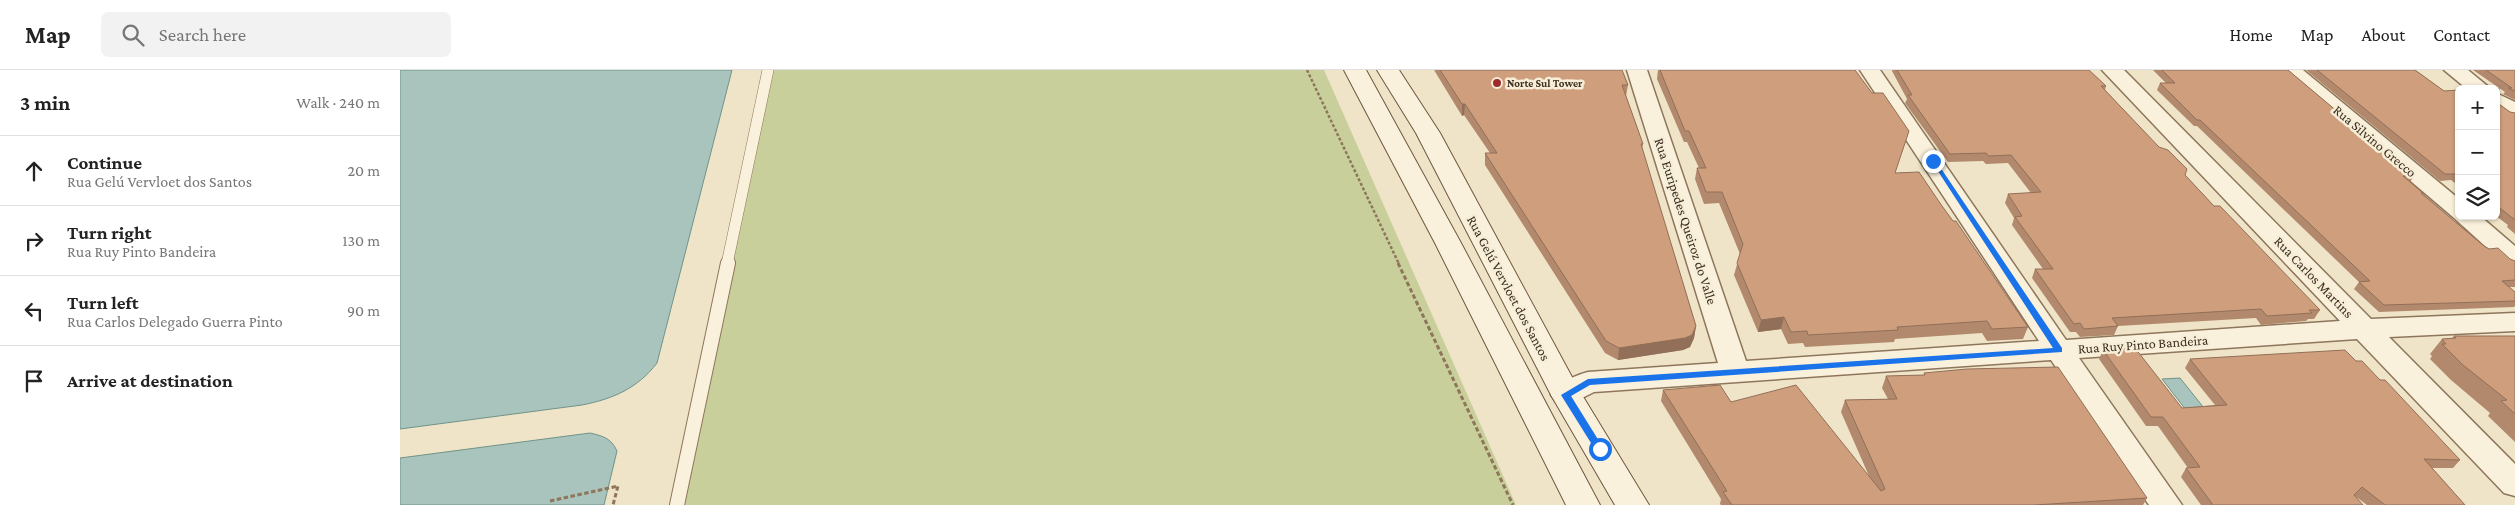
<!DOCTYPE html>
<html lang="en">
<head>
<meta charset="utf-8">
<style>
	:root { --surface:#fff; --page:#f2f2f2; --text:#222; --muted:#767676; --line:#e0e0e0 }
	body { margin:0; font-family:"Crimson Pro",serif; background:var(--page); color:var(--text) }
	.controls { position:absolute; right:15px; top:15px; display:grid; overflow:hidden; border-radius:8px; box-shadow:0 1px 4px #0004 }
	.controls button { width:45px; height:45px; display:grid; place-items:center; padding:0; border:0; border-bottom:1px solid var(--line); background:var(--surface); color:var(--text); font:25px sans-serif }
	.stop { position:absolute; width:15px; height:15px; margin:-11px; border:4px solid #1a73e8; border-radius:50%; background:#fff }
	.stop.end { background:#1a73e8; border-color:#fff; box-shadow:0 1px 5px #0008 }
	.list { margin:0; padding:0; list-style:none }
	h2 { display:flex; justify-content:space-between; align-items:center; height:65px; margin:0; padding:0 20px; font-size:21px }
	h2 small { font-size:16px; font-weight:400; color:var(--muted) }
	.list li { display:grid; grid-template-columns:32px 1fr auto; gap:15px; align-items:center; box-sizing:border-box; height:70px; padding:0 20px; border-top:1px solid var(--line) }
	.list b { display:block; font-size:19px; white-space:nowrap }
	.list p { margin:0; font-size:16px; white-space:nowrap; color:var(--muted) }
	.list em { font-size:16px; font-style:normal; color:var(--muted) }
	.icon { flex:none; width:28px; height:28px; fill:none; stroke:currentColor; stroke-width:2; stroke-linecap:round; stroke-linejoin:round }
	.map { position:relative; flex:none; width:2115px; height:435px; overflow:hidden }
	header { display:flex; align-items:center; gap:30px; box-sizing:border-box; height:70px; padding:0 25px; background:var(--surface); border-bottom:1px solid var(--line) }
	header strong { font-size:24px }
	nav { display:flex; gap:28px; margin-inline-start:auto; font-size:18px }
	.search { width:350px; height:45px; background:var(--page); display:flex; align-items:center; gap:12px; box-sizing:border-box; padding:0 18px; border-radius:8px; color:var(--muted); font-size:19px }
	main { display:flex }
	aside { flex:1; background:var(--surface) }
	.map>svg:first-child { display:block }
	.green { fill:#c9cf9b }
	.water { fill:#a9c4bc; stroke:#6f938a }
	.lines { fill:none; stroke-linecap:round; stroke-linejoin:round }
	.lane-far1-casing { stroke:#8d765c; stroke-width:12 }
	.lane-casing { stroke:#8d765c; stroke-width:16 }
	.street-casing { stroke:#8d765c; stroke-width:3 }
	.secondary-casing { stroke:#6f573f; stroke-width:2 }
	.path-far1 { stroke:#8d765c; stroke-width:2.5; stroke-dasharray:3 2; stroke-linecap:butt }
	.path { stroke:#8d765c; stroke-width:3; stroke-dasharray:4.5 2.5; stroke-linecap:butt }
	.lane-far1 { stroke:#faf1dc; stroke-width:11 }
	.lane { stroke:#faf1dc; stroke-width:14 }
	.street { fill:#faf1dc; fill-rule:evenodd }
	.secondary { fill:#faf1dc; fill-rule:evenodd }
	.wall { fill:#b2896c }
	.shaded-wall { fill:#916f58 }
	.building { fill:#cf9f7d; stroke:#916f58 }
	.route { fill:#1a73e8 }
	.poi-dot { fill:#9e2a2b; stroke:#f7eed8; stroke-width:2 }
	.labels { text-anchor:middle; stroke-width:5; stroke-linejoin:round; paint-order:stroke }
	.far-poi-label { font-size:11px; font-weight:bold; fill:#3d2e20; stroke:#f7eed8; text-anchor:start }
	.street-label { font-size:14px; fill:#3d2e20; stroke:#f7eed8 }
</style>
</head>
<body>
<header>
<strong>Map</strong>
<div class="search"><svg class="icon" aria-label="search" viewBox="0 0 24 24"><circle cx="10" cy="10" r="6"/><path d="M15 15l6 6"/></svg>Search here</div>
<nav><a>Home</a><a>Map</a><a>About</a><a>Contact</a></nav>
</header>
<main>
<aside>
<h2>3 min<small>Walk · 240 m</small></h2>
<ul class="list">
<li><svg class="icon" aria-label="ahead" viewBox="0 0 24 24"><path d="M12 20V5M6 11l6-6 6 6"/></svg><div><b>Continue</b><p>Rua Gelú Vervloet dos Santos</p></div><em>20 m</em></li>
<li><svg class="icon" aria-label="right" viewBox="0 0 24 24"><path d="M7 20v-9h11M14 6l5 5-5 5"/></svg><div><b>Turn right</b><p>Rua Ruy Pinto Bandeira</p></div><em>130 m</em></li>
<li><svg class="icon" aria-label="left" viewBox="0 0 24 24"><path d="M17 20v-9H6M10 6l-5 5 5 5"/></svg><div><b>Turn left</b><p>Rua Carlos Delegado Guerra Pinto</p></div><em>90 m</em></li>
<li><svg class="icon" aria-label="arrive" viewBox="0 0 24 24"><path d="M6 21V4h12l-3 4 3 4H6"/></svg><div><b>Arrive at destination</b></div></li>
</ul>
</aside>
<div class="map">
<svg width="2115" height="435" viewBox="0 0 2115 435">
	<rect width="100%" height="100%" fill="#f0e4c8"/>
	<polygon class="green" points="368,0 924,0 1116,435 281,435"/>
	<g class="water">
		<path d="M0,0H332L257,293C238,318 213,329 182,335L0,359Z"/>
		<polygon points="1780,308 1804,338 1786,340 1762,309"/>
		<path d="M190,363C203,366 211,368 217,381L204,435H0V388Z"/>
	</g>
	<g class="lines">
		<defs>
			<polyline id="lane-far1" points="327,194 368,0"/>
			<polyline id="lane" points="277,435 328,193"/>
			<g id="street">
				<path d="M1227,0H1247L1346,291L1639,271L1460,0H1480L1666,270L1940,251L1702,0H1724L1971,249L2115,243V261L1989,267L2115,394V426L2104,423L1957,269L1679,288L1782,435H1749L1651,290L1194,322L1166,336L1156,332L1151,325C1159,312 1174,306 1188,302L1318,293Z"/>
				<polygon points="1880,0 1903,0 2059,129 2059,146 2080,146 2115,176 2115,197 2106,195 2053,147"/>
				<polygon points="2044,0 2068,0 2091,19 2067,19"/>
				<polygon points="2096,23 2115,32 2115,49 2107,47 2096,39"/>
			</g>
			<g id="secondary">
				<polygon points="944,0 966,0 1061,173 1200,435 1166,435 1035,173"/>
				<polygon points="977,0 999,0 1040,63 1179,320 1249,435 1215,435 1151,325 1016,63"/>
			</g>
		</defs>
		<use href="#lane-far1" class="lane-far1-casing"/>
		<use href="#lane" class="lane-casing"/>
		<use href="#street" class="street-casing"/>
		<use href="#secondary" class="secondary-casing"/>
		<polyline class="path-far1" points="907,0 999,194"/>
		<g class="path">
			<polyline points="998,193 1113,435"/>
			<polyline points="150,431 218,416 213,435"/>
		</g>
		<use href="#lane-far1" class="lane-far1"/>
		<use href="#lane" class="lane"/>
		<use href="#street" class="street"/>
		<use href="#secondary" class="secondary"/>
	</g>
	<g class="wall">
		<polygon points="1034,0 1222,0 1228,15 1226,26 1243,74 1242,79 1296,256 1294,268 1290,277 1283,280 1218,290 1205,283 1085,95 1085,83 1090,83 1064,45 1062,46"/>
		<polygon points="1258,0 1455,0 1495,103 1542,136 1628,257 1623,269 1587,271 1582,263 1495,269 1494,272 1405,277 1403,273 1388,274 1381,259 1358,262 1334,205 1340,184 1319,133 1304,134 1295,109 1297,98 1299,98 1287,72 1284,72 1257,9"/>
		<polygon points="1492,0 1689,0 1706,16 1705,20 1814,136 1920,240 1914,249 1908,249 1906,251 1861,255 1856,248 1718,256 1714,265 1680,267 1676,262 1670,262 1632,208 1635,199 1643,199 1612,155 1614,148 1605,133 1608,124 1631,123 1608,93 1586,94 1583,91 1548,92 1505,33 1507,29 1492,1"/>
		<polygon points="1753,0 1888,0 2014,106 2010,112 2023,123 2023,124 2084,176 2110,189 2115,191 2115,217 2109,217 2115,222 2115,236 2114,237 1979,242 1954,219 1959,212 1797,56 1794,56 1757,20 1760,13 1766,13"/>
		<polygon points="1906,0 2015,0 2044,21 2059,20 2059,116 2051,110 2040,111"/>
		<polygon points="2073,0 2115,0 2115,30 2103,24 2105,22"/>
		<polygon points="2096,19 2099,34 2110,42 2115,43 2115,164 2107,157 2108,155 2096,146"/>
		<polygon points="2054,266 2115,266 2115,372 2088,346 2090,343 2051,310 2030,289 2032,286 2030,284 2042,269 2052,268"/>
		<polygon points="1703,280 1782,338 1815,335 1785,298 1790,289 1956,291 1980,310 2060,390 2053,398 2032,398 2065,435 1967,435 1955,426 1963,435 1801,435 1781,407 1786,398 1788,398 1758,356 1746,356 1699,289"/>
		<polygon points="1524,303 1747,428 1743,435 1321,435 1320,434 1321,429 1261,331 1263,320 1331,332 1469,406 1441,342 1445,330 1488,329 1482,318 1486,306 1524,305"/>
	</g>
	<g class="shaded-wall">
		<polygon points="1062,34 1065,34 1064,45 1062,46"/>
		<polygon points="1384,247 1381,259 1358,262 1361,250"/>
		<polygon points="1296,256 1294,268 1290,277 1283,280 1218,290 1219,278"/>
	</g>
	<g class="building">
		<polygon points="1040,0 1222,0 1228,15 1222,15 1243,74 1241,74 1296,256 1292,265 1285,268 1219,278 1206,271 1085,83 1097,83 1065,34 1062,34"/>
		<polygon points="1260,0 1455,0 1472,23 1483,23 1509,61 1495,103 1519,102 1542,136 1553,151 1556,151 1628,257 1592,259 1587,251 1497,257 1498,260 1408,265 1407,261 1391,262 1384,247 1361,250 1337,193 1343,174 1322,122 1306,122 1297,98 1306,98 1289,61 1285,61"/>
		<polygon points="1497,0 1689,0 1706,16 1701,16 1759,77 1768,80 1787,99 1785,105 1814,136 1820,136 1920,240 1909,240 1912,243 1867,246 1861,239 1712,248 1718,256 1684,259 1680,253 1674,254 1635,199 1653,199 1615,147 1622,146 1608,124 1641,122 1611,85 1589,86 1586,83 1550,84 1508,25 1512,25"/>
		<polygon points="1762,0 1888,0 2014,106 2003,106 2023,123 2021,123 2084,176 2089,179 2098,178 2110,189 2115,191 2115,210 2102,211 2115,222 2115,231 1984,235 1959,212 1970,211 1800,50 1797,50 1760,13 1775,13"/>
		<polygon points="1917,0 2015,0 2044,21 2059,20 2059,106 2056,104 2045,104"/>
		<polygon points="2086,0 2115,0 2115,21 2108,18 2112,18"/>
		<polygon points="2099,18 2099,34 2110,42 2115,43 2115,150 2096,135 2096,19 2089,19"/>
		<polygon points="2054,266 2115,266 2115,344 2101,331 2107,330 2063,295 2042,274 2046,274 2042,269 2056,268"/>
		<polygon points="1735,278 1782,338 1827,335 1790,289 1945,280 1956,291 1962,291 1980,310 1985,310 2060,390 2024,389 2065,435 1985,435 1962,417 1954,425 1963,435 1813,435 1786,398 1800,397 1763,347 1751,347 1703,280"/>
		<polygon points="1658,297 1747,428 1634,435 1332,435 1323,422 1327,421 1263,320 1320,315 1331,332 1396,315 1481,421 1485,419 1445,330 1497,329 1486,306 1525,305 1524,303 1567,299"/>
	</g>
	<polygon class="route" points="1530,89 1536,91 1662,278 1662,282 1190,315 1171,326 1204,379 1203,381 1196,381 1161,325 1188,309 1653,278"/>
	<circle class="poi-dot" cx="1097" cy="13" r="5"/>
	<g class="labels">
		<g class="far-poi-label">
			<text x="1107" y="17">Norte Sul Tower</text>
		</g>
		<g class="street-label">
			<text transform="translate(1975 71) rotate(40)" y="5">Rua Silvino Grecco</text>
			<text transform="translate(1286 151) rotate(72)" y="5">Rua Euripedes Queiroz do Valle</text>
			<text transform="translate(1914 207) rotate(46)" y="5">Rua Carlos Martins</text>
			<text transform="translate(1109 218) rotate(62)" y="5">Rua Gelú Vervloet dos Santos</text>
			<text transform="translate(1743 274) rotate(-4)" y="5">Rua Ruy Pinto Bandeira</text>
		</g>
	</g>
</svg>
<div class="controls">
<button>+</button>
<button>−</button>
<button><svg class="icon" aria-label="layers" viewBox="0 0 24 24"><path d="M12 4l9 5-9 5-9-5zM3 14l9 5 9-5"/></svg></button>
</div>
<div class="stop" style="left:1200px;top:379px"></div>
<div class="stop end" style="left:1533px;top:91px"></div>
</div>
</main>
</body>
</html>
